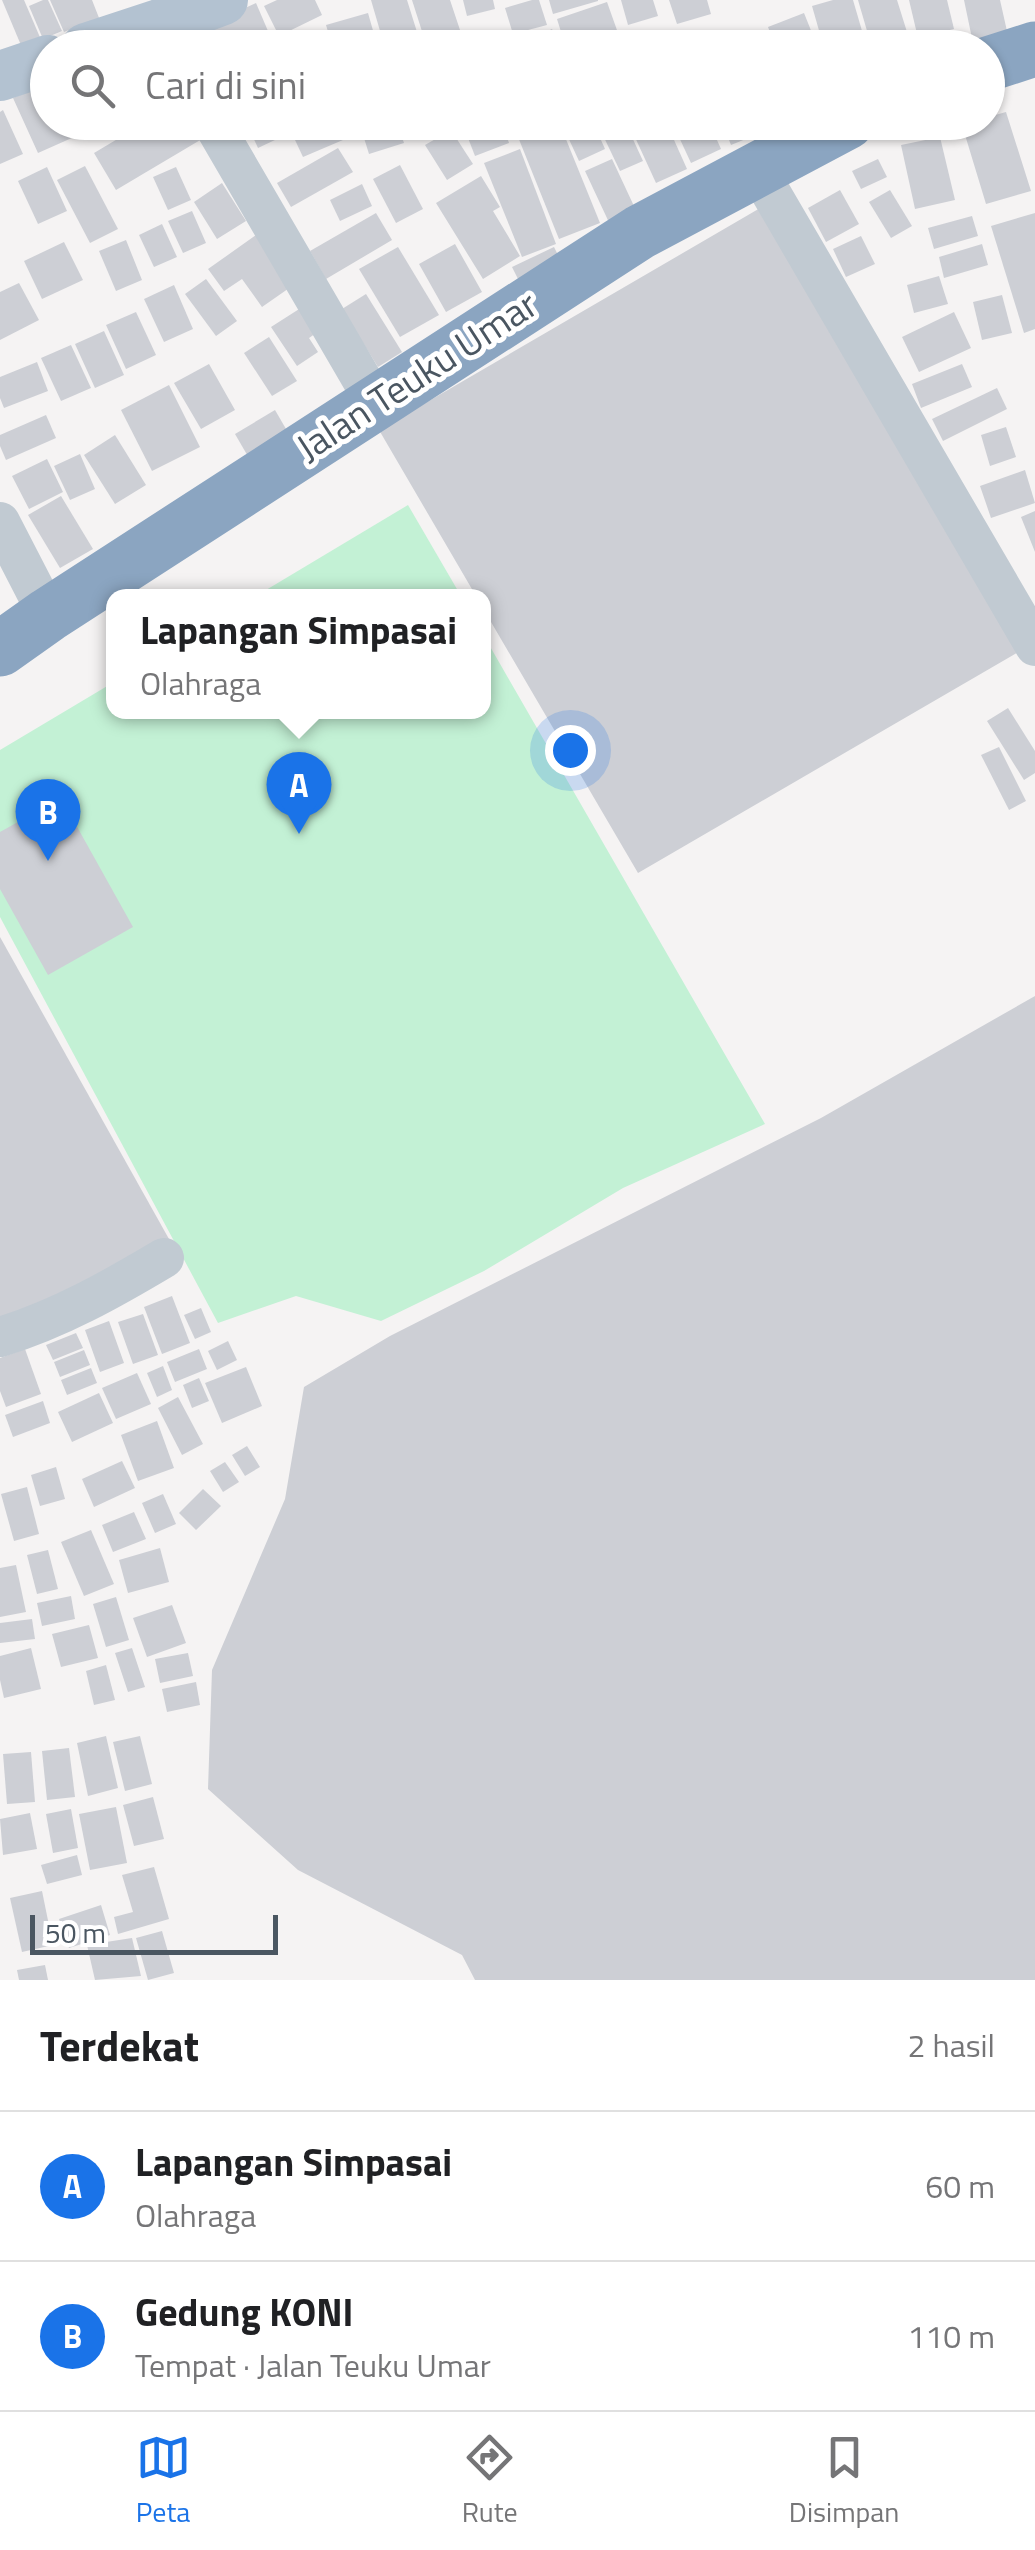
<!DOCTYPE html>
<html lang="id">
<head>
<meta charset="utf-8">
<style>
	:root { --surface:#fff; --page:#f2f2f2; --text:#202124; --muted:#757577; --line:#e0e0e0; --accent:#1a73e8 }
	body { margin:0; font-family:"Titillium Web",sans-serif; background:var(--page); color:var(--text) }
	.scale { position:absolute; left:30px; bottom:25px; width:248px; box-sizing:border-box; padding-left:10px; border:5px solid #4a5661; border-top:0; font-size:28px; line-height:35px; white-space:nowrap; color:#4a5661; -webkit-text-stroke:8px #fff; paint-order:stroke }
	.you { position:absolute; left:570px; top:750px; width:35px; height:35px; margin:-25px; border:8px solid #fff; border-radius:50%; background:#1a73e8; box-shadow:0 0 0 15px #1a73e833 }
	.badge { display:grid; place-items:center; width:65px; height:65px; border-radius:50%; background:var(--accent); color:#fff; font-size:32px; font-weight:700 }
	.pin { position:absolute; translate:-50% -82px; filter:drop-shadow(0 2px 5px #0008) }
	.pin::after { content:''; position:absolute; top:52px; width:35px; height:30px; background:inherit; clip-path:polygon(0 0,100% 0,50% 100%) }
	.popup { position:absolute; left:106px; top:589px; width:385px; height:130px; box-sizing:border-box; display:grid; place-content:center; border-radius:20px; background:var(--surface); filter:drop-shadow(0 2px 8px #0005); font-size:32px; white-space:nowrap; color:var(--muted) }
	.popup b { font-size:38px; color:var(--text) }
	.popup::after { content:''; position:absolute; left:50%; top:100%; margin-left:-20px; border:20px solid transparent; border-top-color:var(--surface) }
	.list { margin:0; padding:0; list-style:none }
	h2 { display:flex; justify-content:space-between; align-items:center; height:130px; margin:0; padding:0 40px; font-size:42px }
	h2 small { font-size:32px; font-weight:400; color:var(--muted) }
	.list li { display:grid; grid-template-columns:65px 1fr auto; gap:30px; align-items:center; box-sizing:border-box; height:150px; padding:0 40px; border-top:2px solid var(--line) }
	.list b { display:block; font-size:38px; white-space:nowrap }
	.list p { margin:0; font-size:32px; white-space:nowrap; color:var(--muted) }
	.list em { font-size:32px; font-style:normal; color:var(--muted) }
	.icon { flex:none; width:55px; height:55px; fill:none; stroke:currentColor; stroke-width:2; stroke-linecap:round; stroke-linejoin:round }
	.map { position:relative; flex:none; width:1035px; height:1980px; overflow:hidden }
	.search { position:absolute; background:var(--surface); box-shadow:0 2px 8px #0004; left:30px; right:30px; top:30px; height:110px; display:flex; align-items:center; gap:25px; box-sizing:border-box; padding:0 35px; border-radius:55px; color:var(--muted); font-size:38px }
	.sheet { height:430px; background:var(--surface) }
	nav { display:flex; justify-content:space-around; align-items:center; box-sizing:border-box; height:140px; border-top:2px solid var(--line); background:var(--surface); font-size:28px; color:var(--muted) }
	nav a { display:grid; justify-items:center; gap:5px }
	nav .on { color:var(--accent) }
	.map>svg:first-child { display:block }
	.green { fill:#c3f1d5 }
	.building { fill:#cdcfd5 }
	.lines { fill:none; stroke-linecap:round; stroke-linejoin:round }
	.minor { stroke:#c1cad2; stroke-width:40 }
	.major { stroke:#b3c2d1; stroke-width:50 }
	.highway { stroke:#8ba5c1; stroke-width:55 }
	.labels { text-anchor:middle; stroke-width:10; stroke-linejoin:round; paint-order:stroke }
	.street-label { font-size:38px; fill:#4a5661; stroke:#fff }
</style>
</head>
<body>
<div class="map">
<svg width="1035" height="1980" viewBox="0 0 1035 1980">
	<rect width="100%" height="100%" fill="#f5f3f3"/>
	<g class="green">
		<polygon points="408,505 461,596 256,596"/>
		<polygon points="484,636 765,1124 623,1188 484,1271 381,1321 296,1296 218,1323 0,917 0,750 114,682 114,712 484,712"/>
	</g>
	<g class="building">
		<polygon points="2,0 24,0 42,42 23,50"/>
		<polygon points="43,0 48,0 62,31 43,39 29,6"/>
		<polygon points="50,0 92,0 101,23 83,24 64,32"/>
		<polygon points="277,0 315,0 322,15 279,36 264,6"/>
		<polygon points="371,0 407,0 422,48 385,48"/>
		<polygon points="412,0 450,0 462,36 427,47"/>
		<polygon points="463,0 493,0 495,9 467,16"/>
		<polygon points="532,0 539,0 547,25 513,34 505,8"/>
		<polygon points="549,0 598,0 598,1 553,14"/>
		<polygon points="621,0 653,0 658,16 628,25"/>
		<polygon points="669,0 707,0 711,14 677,24"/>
		<polygon points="833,0 853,0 867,48 824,48 812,6"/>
		<polygon points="858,0 897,0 912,48 872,48"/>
		<polygon points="909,0 947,0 954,29 918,38"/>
		<polygon points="964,0 1000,0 1009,40 974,48"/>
		<polygon points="607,2 618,33 575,48 566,48 557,19"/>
		<polygon points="256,3 271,38 249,48 207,48 199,29"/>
		<polygon points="368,13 378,48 333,48 326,25"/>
		<polygon points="804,13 818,48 776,48 768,27"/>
		<polygon points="552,29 561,48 524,48 522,43"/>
		<polygon points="48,82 48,122 68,122 74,137 38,153 13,98"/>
		<polygon points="3,110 23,154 0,164 0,112"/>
		<polygon points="1006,112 1031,191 986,204 962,125 988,122 988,117"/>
		<polygon points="146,122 199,122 207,136 116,190 94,153"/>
		<polygon points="246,122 313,122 258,148"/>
		<polygon points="336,122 344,122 350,137 303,157 295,140"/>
		<polygon points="359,122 397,122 404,143 369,154"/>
		<polygon points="469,122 502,122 509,143 475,156 463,125"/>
		<polygon points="512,122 559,122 600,223 559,239"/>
		<polygon points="561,122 593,122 605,149 579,161"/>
		<polygon points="610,122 625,122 643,161 620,171 599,127"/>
		<polygon points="628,122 666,122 687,169 656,183"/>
		<polygon points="672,122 709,122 721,149 691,163"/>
		<polygon points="722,122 754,122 758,134 731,145"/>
		<polygon points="451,130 473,164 447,180 425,145"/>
		<polygon points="940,137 955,200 915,209 901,145"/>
		<polygon points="338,148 353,172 291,207 277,183"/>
		<polygon points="520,149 556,244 522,257 484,163"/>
		<polygon points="612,159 640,219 613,231 585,171"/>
		<polygon points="878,159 887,177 861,189 852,171"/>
		<polygon points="400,165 423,209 396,223 373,179"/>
		<polygon points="85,166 118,229 90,243 57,180"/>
		<polygon points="47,167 67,211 38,224 18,181"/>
		<polygon points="176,167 191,200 168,210 153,177"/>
		<polygon points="481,176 500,207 493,211 520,256 483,279 436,203"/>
		<polygon points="222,183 246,221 217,239 194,202"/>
		<polygon points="362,184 372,206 340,221 330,200"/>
		<polygon points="840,190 859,224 826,242 808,208"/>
		<polygon points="890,190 912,226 891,238 869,202"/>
		<polygon points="767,204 1027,647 638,873 484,610 484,596 476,596 379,430"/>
		<polygon points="192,211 206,243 183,253 168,221"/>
		<polygon points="376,213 392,240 326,279 310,251"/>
		<polygon points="1035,213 1035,329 1024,333 991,226"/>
		<polygon points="972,216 978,236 934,249 928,228"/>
		<polygon points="162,224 177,257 154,267 139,235"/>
		<polygon points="259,233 295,284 262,307 242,279 224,291 208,269"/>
		<polygon points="861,236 875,264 846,277 833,249"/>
		<polygon points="126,240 142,280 116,291 99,251"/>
		<polygon points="64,242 83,280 42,299 24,261"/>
		<polygon points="455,244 482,292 446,312 419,264"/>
		<polygon points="982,244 988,265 944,278 939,257"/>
		<polygon points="398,247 439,315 400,337 359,269"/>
		<polygon points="554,247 565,269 523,289 512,267"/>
		<polygon points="939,276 948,304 914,313 907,285"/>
		<polygon points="206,279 237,321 216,336 185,294"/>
		<polygon points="19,283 39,320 0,340 0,292"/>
		<polygon points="174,285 193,329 164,342 144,299"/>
		<polygon points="366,294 402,352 378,367 342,309"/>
		<polygon points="1002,295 1012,333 982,340 973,302"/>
		<polygon points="307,304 322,329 309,338 318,352 297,366 271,327"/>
		<polygon points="136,312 156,355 126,369 106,325"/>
		<polygon points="954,312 971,348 919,372 902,337"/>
		<polygon points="104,331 124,375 95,388 75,344"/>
		<polygon points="269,337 297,381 272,396 244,353"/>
		<polygon points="71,345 91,388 61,401 41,358"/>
		<polygon points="37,362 48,391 4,408 0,398 0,377"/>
		<polygon points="209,364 235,410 201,429 174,383"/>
		<polygon points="962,364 972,387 921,408 912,384"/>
		<polygon points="169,385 200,447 152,471 121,410"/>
		<polygon points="997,388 1007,409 943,441 932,419"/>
		<polygon points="275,410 293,441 253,465 235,434"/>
		<polygon points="46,415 56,438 6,460 0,446 0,435"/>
		<polygon points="1006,427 1016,457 990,466 981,435"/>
		<polygon points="115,435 146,485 115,504 84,455"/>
		<polygon points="80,454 95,489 70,500 54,466"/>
		<polygon points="47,459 63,492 29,509 12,476"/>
		<polygon points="1025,470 1035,503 991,518 980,486"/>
		<polygon points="61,496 93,549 60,568 28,515"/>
		<polygon points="1035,511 1035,552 1021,517"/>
		<polygon points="1008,708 1035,751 1035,773 1024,780 987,721"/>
		<polygon points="999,747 1026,801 1009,810 981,755"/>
		<polygon points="61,798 133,927 48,975 0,889 0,832"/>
		<polygon points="0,937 169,1239 0,1331"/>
		<polygon points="1035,996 1035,1980 475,1980 462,1955 298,1870 208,1789 212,1670 285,1499 304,1387 390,1336 821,1118"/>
		<polygon points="172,1296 190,1343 162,1354 144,1307"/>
		<polygon points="201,1308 211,1332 195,1339 184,1315"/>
		<polygon points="143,1314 158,1355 133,1364 118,1322"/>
		<polygon points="109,1321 124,1363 100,1372 85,1330"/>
		<polygon points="76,1333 83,1348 53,1360 46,1345"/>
		<polygon points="228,1341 237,1360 217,1370 208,1351"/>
		<polygon points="25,1349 41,1394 6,1407 0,1391 0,1358"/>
		<polygon points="199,1349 207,1369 175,1382 167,1362"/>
		<polygon points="84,1350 90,1365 60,1377 54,1362"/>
		<polygon points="163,1366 172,1390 157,1397 147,1373"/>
		<polygon points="246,1367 262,1406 222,1423 205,1383"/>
		<polygon points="91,1368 97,1383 67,1395 61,1380"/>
		<polygon points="137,1373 151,1404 116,1419 102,1388"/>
		<polygon points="199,1378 209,1401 192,1408 183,1385"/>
		<polygon points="99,1393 113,1423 72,1442 58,1412"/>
		<polygon points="178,1397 203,1444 182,1455 158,1408"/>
		<polygon points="43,1401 50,1423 13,1437 5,1415"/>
		<polygon points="157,1421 174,1468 138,1481 121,1435"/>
		<polygon points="247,1446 260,1467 245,1476 232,1455"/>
		<polygon points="122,1461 135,1488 94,1507 82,1479"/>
		<polygon points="225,1462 239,1482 223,1492 210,1471"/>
		<polygon points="56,1467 65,1499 40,1506 31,1475"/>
		<polygon points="27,1487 39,1534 14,1541 1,1494"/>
		<polygon points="203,1489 221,1506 196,1530 179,1513"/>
		<polygon points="163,1494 176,1524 155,1533 142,1503"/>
		<polygon points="134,1512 146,1539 113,1552 102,1525"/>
		<polygon points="91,1530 114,1584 84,1596 61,1542"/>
		<polygon points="160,1548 169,1582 128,1593 119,1560"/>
		<polygon points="48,1550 58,1589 37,1594 27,1555"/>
		<polygon points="16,1565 26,1612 0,1617 0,1568"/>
		<polygon points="71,1596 75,1619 42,1626 37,1603"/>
		<polygon points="116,1597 129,1640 106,1647 93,1604"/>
		<polygon points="172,1605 186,1643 147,1657 133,1618"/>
		<polygon points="32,1619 35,1639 0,1643 0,1623"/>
		<polygon points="89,1625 98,1658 61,1667 52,1634"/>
		<polygon points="31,1648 41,1689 4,1698 0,1680 0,1656"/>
		<polygon points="132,1648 145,1687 128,1692 115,1653"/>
		<polygon points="188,1653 193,1676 160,1683 155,1659"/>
		<polygon points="106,1665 115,1700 94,1705 86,1671"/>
		<polygon points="196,1682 200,1705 167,1712 162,1689"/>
		<polygon points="106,1736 118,1788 88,1796 77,1743"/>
		<polygon points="140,1736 152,1784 125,1791 113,1742"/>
		<polygon points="69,1748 75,1797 47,1800 42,1751"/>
		<polygon points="31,1752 35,1802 7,1804 3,1754"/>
		<polygon points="153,1797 164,1839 134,1846 123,1805"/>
		<polygon points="116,1807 127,1863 90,1870 79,1814"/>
		<polygon points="71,1809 78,1848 53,1853 46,1814"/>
		<polygon points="30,1813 37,1849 3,1855 0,1819"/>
		<polygon points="77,1855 82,1875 47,1884 41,1865"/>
		<polygon points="154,1867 169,1919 118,1934 114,1917 133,1912 122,1875"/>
		<polygon points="42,1891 53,1945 22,1952 10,1898"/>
		<polygon points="101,1905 110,1935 69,1948 59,1919"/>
		<polygon points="162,1931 174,1973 148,1980 136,1938"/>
		<polygon points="132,1938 141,1976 95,1980 87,1945"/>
		<polygon points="45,1965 48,1980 19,1980 17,1970"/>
	</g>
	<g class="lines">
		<g class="minor">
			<polyline points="212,122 375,402"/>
			<polyline points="757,169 1035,646"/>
			<polyline points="0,522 48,615"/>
			<path d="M0,1337C59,1319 112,1289 164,1258"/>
		</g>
		<g class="major">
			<polyline points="86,48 159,24 223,0"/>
			<polyline points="0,76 48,60"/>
		</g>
		<g class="highway">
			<polyline points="988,64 1035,49"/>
			<polyline points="0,649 48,615 640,232 847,122"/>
		</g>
	</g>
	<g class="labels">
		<g class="street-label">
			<text transform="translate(417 376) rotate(-33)" y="13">Jalan Teuku Umar</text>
		</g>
	</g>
</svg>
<div class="scale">50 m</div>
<div class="you"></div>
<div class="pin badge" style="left:299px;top:834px">A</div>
<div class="popup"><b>Lapangan Simpasai</b>Olahraga</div>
<div class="pin badge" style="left:48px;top:861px">B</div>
<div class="search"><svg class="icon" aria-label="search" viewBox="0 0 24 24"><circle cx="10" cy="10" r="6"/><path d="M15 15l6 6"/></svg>Cari di sini</div>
</div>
<section class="sheet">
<h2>Terdekat<small>2 hasil</small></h2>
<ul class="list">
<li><span class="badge">A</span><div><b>Lapangan Simpasai</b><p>Olahraga</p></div><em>60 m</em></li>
<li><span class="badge">B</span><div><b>Gedung KONI</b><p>Tempat · Jalan Teuku Umar</p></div><em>110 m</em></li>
</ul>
</section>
<nav>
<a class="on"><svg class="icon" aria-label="map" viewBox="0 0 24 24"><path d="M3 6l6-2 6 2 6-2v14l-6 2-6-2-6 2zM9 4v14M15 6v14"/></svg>Peta</a>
<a><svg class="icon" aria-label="directions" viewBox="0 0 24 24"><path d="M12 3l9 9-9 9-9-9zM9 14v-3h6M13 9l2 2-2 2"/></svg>Rute</a>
<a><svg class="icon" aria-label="saved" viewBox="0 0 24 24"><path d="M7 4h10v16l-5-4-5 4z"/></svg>Disimpan</a>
</nav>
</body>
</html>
